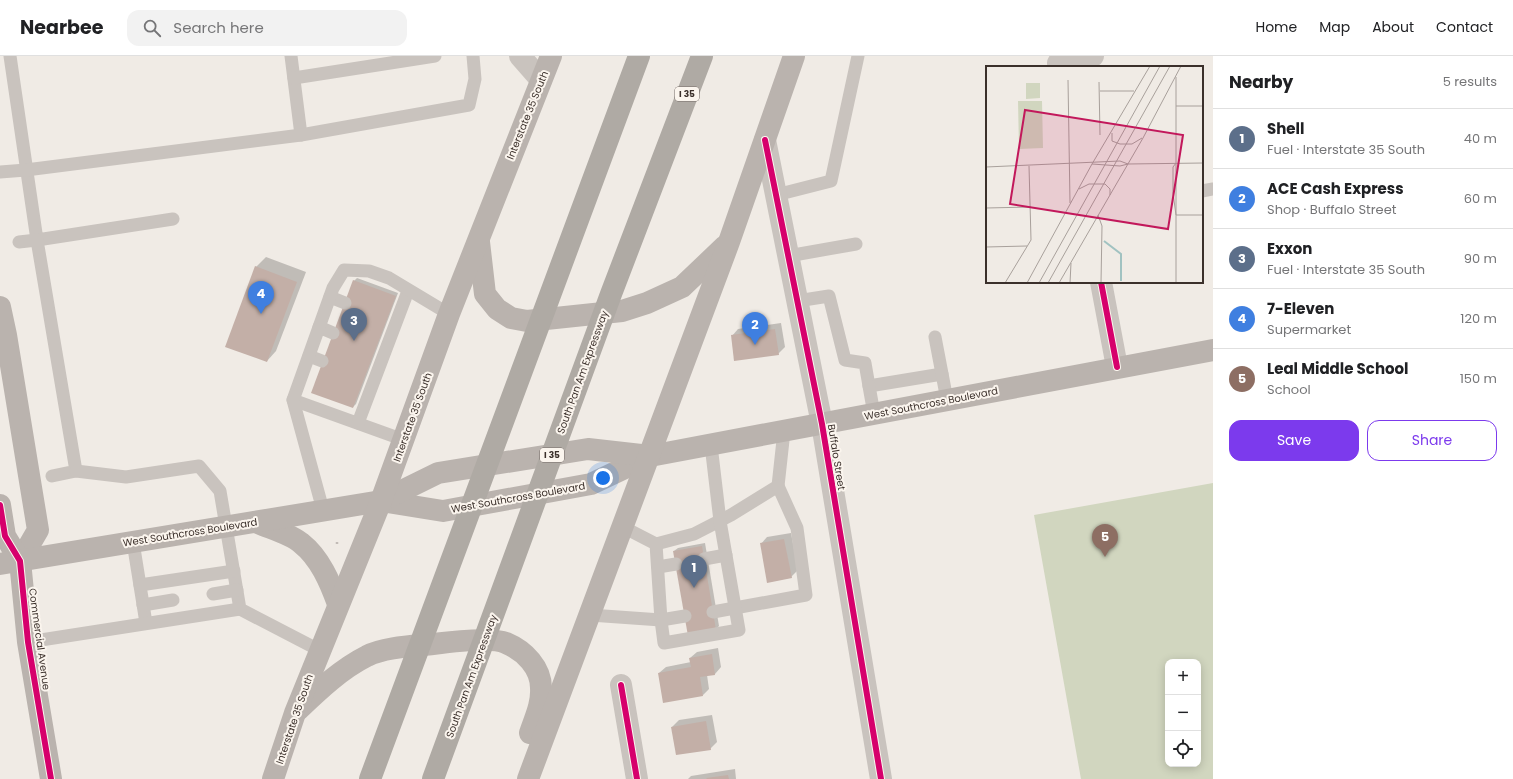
<!DOCTYPE html>
<html lang="en">
<head>
<meta charset="utf-8">
<style>
	:root { --surface:#fff; --page:#f2f2f2; --text:#202124; --muted:#757577; --line:#e0e0e0; --accent:#7c3aed }
	body { margin:0; font-family:Poppins,sans-serif; background:var(--page); color:var(--text) }
	.controls { position:absolute; right:12px; bottom:12px; display:grid; overflow:hidden; border-radius:8px; box-shadow:0 2px 10px #0003 }
	.controls button { width:36px; height:36px; display:grid; place-items:center; padding:0; border:0; border-bottom:1px solid var(--line); background:var(--surface); color:var(--text); font:20px sans-serif }
	.you { position:absolute; left:603px; top:422px; width:14px; height:14px; margin:-10px; border:3px solid #fff; border-radius:50%; background:#1a73e8; box-shadow:0 0 0 6px #1a73e833 }
	.badge { display:grid; place-items:center; width:26px; height:26px; border-radius:50%; background:var(--accent); color:#fff; font-size:13px; font-weight:700 }
	.pin { position:absolute; translate:-50% -33px; filter:drop-shadow(0 1px 2px #0008) }
	.pin::after { content:''; position:absolute; top:21px; width:14px; height:12px; background:inherit; clip-path:polygon(0 0,100% 0,50% 100%) }
	.list { margin:0; padding:0; list-style:none }
	h2 { display:flex; justify-content:space-between; align-items:center; height:52px; margin:0; padding:0 16px; font-size:17px }
	h2 small { font-size:13px; font-weight:400; color:var(--muted) }
	.list li { display:grid; grid-template-columns:26px 1fr auto; gap:12px; align-items:center; box-sizing:border-box; height:60px; padding:0 16px; border-top:1px solid var(--line) }
	.list b { display:block; font-size:15px; white-space:nowrap }
	.list p { margin:0; font-size:13px; white-space:nowrap; color:var(--muted) }
	.list em { font-size:13px; font-style:normal; color:var(--muted) }
	.actions { display:flex; gap:8px; padding:12px 16px }
	.actions a { flex:1; padding:9px 0; border:1px solid var(--accent); border-radius:12px; text-align:center; font-size:14px; color:var(--accent) }
	.actions .main { background:var(--accent); color:#fff }
	.icon { flex:none; width:22px; height:22px; fill:none; stroke:currentColor; stroke-width:2; stroke-linecap:round; stroke-linejoin:round }
	.map { position:relative; flex:none; width:1213px; height:723px; overflow:hidden }
	header { display:flex; align-items:center; gap:24px; box-sizing:border-box; height:56px; padding:0 20px; background:var(--surface); border-bottom:1px solid var(--line) }
	header strong { font-size:19px }
	nav { display:flex; gap:22px; margin-inline-start:auto; font-size:14px }
	.search { width:280px; height:36px; background:var(--page); display:flex; align-items:center; gap:10px; box-sizing:border-box; padding:0 14px; border-radius:12px; color:var(--muted); font-size:15px }
	main { display:flex }
	aside { flex:1; background:var(--surface) }
	.map>svg:first-child { display:block }
	.green { fill:#d1d6bf; fill-rule:evenodd }
	.shadow { fill:#0003 }
	.building { fill:#c3afa7 }
	.lines { fill:none; stroke-linecap:round; stroke-linejoin:round }
	.path { stroke:#c2bbb6; stroke-width:2.5; stroke-dasharray:2 2; stroke-linecap:butt }
	.lane { stroke:#c9c3be; stroke-width:13 }
	.street { stroke:#c9c3be; stroke-width:22 }
	.secondary { stroke:#bab3ae; stroke-width:22 }
	.highway { stroke:#afaaa4; stroke-width:22 }
	.cycleway-casing { stroke:#fbf5ee; stroke-width:8 }
	.cycleway { stroke:#d6006c; stroke-width:6 }
	.labels { text-anchor:middle; stroke-width:4; stroke-linejoin:round; paint-order:stroke }
	.shield { fill:#fbf5ee; stroke:#756b66; stroke-width:1 }
	.shield-label { font-size:9px; font-weight:bold; fill:#3b302b }
	.street-label { font-size:10px; fill:#3b302b; stroke:#fbf5ee }
	.inset-river { fill:none; stroke:#a1c2c1; stroke-width:2 }
	.inset-road { fill:none; stroke:#a8a09b; stroke-width:1 }
	.view { fill:#c2185b; fill-opacity:0.15; stroke:#c2185b; stroke-width:2 }
	.inset-edge { fill:none; stroke:#3b302b; stroke-width:2 }
</style>
</head>
<body>
<header>
<strong>Nearbee</strong>
<div class="search"><svg class="icon" aria-label="search" viewBox="0 0 24 24"><circle cx="10" cy="10" r="6"/><path d="M15 15l6 6"/></svg>Search here</div>
<nav><a>Home</a><a>Map</a><a>About</a><a>Contact</a></nav>
</header>
<main>
<div class="map">
<svg width="1213" height="723" viewBox="0 0 1213 723">
	<rect width="100%" height="100%" fill="#f0ebe5"/>
	<path class="green" d="M1213,427V723H1081L1034,459ZM1168,606H1198V708H1168Z"/>
	<g class="shadow">
		<polygon points="266,201 306,216 276,295 267,305 256,211"/>
		<polygon points="357,222 398,237 356,348 353,351 354,225"/>
		<polygon points="781,267 785,291 778,298 732,280 738,273"/>
		<polygon points="791,477 798,514 791,521 761,488 767,481"/>
		<polygon points="705,487 719,570 716,573 674,495 678,492"/>
		<polygon points="718,592 721,611 715,618 707,619 709,633 703,639 659,617 666,611 691,606 690,602 697,596"/>
		<polygon points="712,659 717,686 710,693 672,671 679,664"/>
		<polygon points="735,713 736,723 688,723 691,720"/>
	</g>
	<g class="building">
		<polygon points="255,210 297,226 267,306 225,291"/>
		<polygon points="353,224 396,240 353,352 311,337"/>
		<polygon points="775,273 779,299 734,305 731,279"/>
		<polygon points="784,483 792,522 767,527 760,487"/>
		<polygon points="702,490 716,574 688,580 673,495"/>
		<polygon points="712,598 715,619 700,621 703,640 663,647 658,617 691,611 689,602"/>
		<polygon points="706,665 711,694 676,699 671,671"/>
		<polygon points="728,719 729,723 707,723 706,722"/>
	</g>
	<g class="lines">
		<polyline class="path" points="337,488 337,485"/>
		<g class="lane">
			<polyline points="10,0 37,184 173,163"/>
			<polyline points="291,0 301,79"/>
			<polyline points="294,22 435,0"/>
			<polyline points="0,116 26,114 301,79 469,49 475,23 473,0"/>
			<polyline points="1202,135 1213,133"/>
			<polyline points="776,139 831,125 858,0"/>
			<polyline points="19,186 37,184 76,415 52,420"/>
			<polyline points="788,200 856,188"/>
			<polyline points="330,241 345,247"/>
			<polyline points="797,245 829,240 845,304 865,307 869,330 942,318"/>
			<polyline points="319,271 333,277"/>
			<polyline points="935,281 947,344"/>
			<polyline points="309,300 322,305"/>
			<polyline points="869,330 874,358"/>
			<polyline points="293,344 404,384"/>
			<polyline points="358,367 408,235"/>
			<polyline points="76,415 126,421 199,410 220,435 240,553 319,594"/>
			<polyline points="323,454 293,344 333,232 344,214 369,215 389,222 449,258"/>
			<polyline points="133,486 146,567"/>
			<polyline points="656,488 694,478 731,459 778,430 784,375"/>
			<polyline points="704,503 726,499"/>
			<polyline points="658,511 676,508"/>
			<polyline points="140,529 234,515"/>
			<polyline points="213,538 237,534"/>
			<polyline points="143,549 173,544"/>
			<polyline points="713,556 806,539 797,472 778,430"/>
			<polyline points="590,559 661,564 656,488 623,471"/>
			<polyline points="685,560 661,564 664,587 739,574 720,465 711,389"/>
			<polyline points="28,586 240,553"/>
		</g>
		<g class="street">
			<polyline points="520,0 541,24"/>
			<polyline points="1058,7 1093,0"/>
			<polyline points="765,84 822,368 881,723"/>
			<polyline points="1101,226 1117,311"/>
			<polyline points="621,629 637,723"/>
		</g>
		<g class="secondary">
			<polyline points="479,186 485,238 497,253 511,262 527,265 622,255 647,247 682,231 725,190"/>
			<polyline points="0,251 6,279 38,474 20,505"/>
			<polyline points="381,445 443,455 591,428 650,400 1213,294"/>
			<polyline points="0,449 5,480 20,505 28,586 51,723"/>
			<path d="M256,466C269,472 291,478 301,487C320,502 330,526 338,548"/>
			<polyline points="0,508 381,445 438,417 588,393 650,400"/>
			<path d="M298,654C319,634 341,613 367,600C384,591 414,590 433,588C449,586 493,581 506,587C525,595 541,612 541,632C542,648 535,662 530,677"/>
			<polyline points="273,723 295,657 381,445 449,258 551,0"/>
			<polyline points="528,723 729,186 794,0"/>
		</g>
		<g class="highway">
			<polyline points="370,723 639,0"/>
			<polyline points="433,723 611,238 702,0"/>
		</g>
		<defs>
			<g id="cycleway">
				<polyline points="765,84 822,368 881,723"/>
				<polyline points="1101,226 1117,311"/>
				<polyline points="0,449 5,480 20,505 28,586 51,723"/>
				<polyline points="621,629 637,723"/>
			</g>
		</defs>
		<use href="#cycleway" class="cycleway-casing"/>
		<use href="#cycleway" class="cycleway"/>
	</g>
	<g class="labels">
		<g class="shield">
			<rect x="675" y="31" width="24" height="14" rx="3"/>
			<rect x="540" y="392" width="24" height="14" rx="3"/>
		</g>
		<g class="shield-label">
			<text x="687" y="41">I 35</text>
			<text x="552" y="402">I 35</text>
		</g>
		<g class="street-label">
			<text transform="translate(527 59) rotate(-68)" y="4">Interstate 35 South</text>
			<text transform="translate(582 316) rotate(-70)" y="4">South Pan Am Expressway</text>
			<text transform="translate(931 347) rotate(-11)" y="4">West Southcross Boulevard</text>
			<text transform="translate(412 361) rotate(-70)" y="4">Interstate 35 South</text>
			<text transform="translate(837 401) rotate(81)" y="4">Buffalo Street</text>
			<text transform="translate(518 441) rotate(-10)" y="4">West Southcross Boulevard</text>
			<text transform="translate(190 476) rotate(-9)" y="4">West Southcross Boulevard</text>
			<text transform="translate(40 583) rotate(82)" y="4">Commercial Avenue</text>
			<text transform="translate(471 620) rotate(-70)" y="4">South Pan Am Expressway</text>
			<text transform="translate(294 663) rotate(-71)" y="4">Interstate 35 South</text>
		</g>
	</g>
	<g transform="translate(986 10)">
		<rect width="217" height="217" fill="#f0ebe5"/>
		<path d="M40,17H54V32L40,33ZM32,35H56L57,82L33,83Z" fill="#d1d6bf"/>
		<path class="inset-river" d="M118,175L135,188V215"/>
		<path class="inset-road" d="M190,11V217M82,14L84,137M113,16L114,69M114,25H148M190,40H217M126,67V75L134,78H146L156,72M190,97L187,101V127L190,149M106,98L134,100L142,98L217,97M0,101L134,95L142,98M93,123L103,118H119L124,123V129M0,142L45,141M112,149L116,160L115,217M190,149H217M0,181L41,180M19,217L45,174L43,100M41,217L106,98L164,0M53,217L174,0M62,217L184,0M73,217L157,72L195,0M84,217L85,197"/>
		<path class="view" d="M39,44L197,69L182,163L24,138Z"/>
		<rect width="217" height="217" class="inset-edge"/>
	</g>
</svg>
<div class="controls">
<button>+</button>
<button>−</button>
<button><svg class="icon" aria-label="locate" viewBox="0 0 24 24"><circle cx="12" cy="12" r="6"/><path d="M12 2v4M12 18v4M2 12h4M18 12h4"/></svg></button>
</div>
<div class="you"></div>
<div class="pin badge" style="left:694px;top:532px;background:#5c6f8a">1</div>
<div class="pin badge" style="left:755px;top:289px;background:#3f7fe0">2</div>
<div class="pin badge" style="left:354px;top:285px;background:#5c6f8a">3</div>
<div class="pin badge" style="left:261px;top:258px;background:#3f7fe0">4</div>
<div class="pin badge" style="left:1105px;top:501px;background:#8d6e63">5</div>
</div>
<aside>
<h2>Nearby<small>5 results</small></h2>
<ul class="list">
<li><span class="badge" style="background:#5c6f8a">1</span><div><b>Shell</b><p>Fuel · Interstate 35 South</p></div><em>40 m</em></li>
<li><span class="badge" style="background:#3f7fe0">2</span><div><b>ACE Cash Express</b><p>Shop · Buffalo Street</p></div><em>60 m</em></li>
<li><span class="badge" style="background:#5c6f8a">3</span><div><b>Exxon</b><p>Fuel · Interstate 35 South</p></div><em>90 m</em></li>
<li><span class="badge" style="background:#3f7fe0">4</span><div><b>7-Eleven</b><p>Supermarket</p></div><em>120 m</em></li>
<li><span class="badge" style="background:#8d6e63">5</span><div><b>Leal Middle School</b><p>School</p></div><em>150 m</em></li>
</ul>
<div class="actions"><a class="main">Save</a><a>Share</a></div>
</aside>
</main>
</body>
</html>
